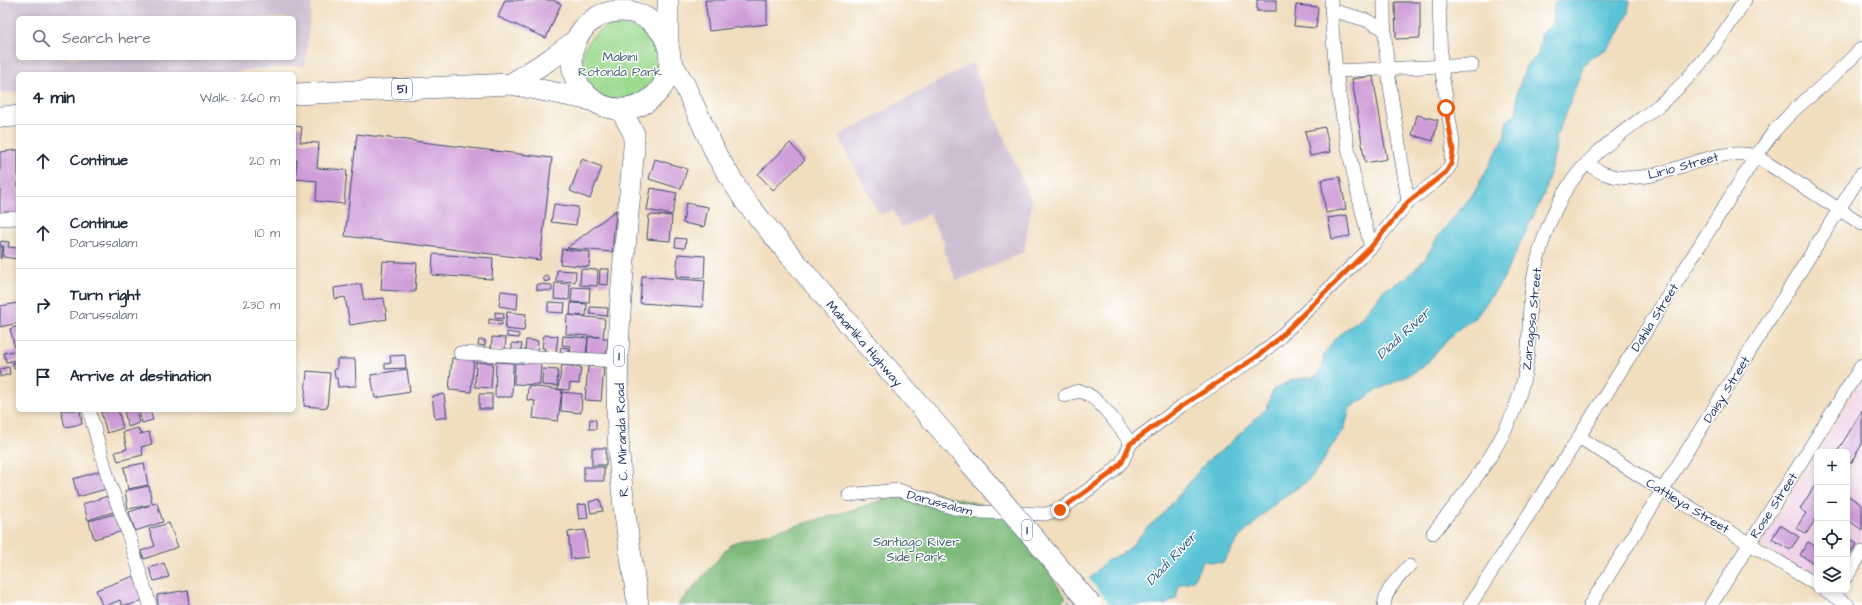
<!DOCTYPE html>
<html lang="en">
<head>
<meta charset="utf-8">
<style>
	:root { --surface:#fff; --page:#f6f6f7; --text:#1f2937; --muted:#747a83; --line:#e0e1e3 }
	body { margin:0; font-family:"Architects Daughter",sans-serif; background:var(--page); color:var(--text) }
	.controls { position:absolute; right:12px; bottom:12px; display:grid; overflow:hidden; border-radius:6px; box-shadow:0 2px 6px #0003 }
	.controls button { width:36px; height:36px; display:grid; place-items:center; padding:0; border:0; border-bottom:1px solid var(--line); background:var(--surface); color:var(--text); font:20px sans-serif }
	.stop { position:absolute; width:12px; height:12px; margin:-9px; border:3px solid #ea580c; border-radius:50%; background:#fff }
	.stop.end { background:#ea580c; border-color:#fff; box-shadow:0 1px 4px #0008 }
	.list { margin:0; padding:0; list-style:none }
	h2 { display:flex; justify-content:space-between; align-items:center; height:52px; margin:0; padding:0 16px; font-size:17px }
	h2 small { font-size:13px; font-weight:400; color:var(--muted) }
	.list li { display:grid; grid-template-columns:26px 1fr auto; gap:12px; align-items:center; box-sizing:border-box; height:72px; padding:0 16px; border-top:1px solid var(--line) }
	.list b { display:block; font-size:15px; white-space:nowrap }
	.list p { margin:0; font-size:13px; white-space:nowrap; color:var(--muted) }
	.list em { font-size:13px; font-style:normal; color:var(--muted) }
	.icon { flex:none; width:22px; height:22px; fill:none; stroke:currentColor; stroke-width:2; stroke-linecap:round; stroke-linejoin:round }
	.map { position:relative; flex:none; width:1862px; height:605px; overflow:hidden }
	.search { position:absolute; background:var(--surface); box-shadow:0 2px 6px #0003; left:16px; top:16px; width:280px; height:44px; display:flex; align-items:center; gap:10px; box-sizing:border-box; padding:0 14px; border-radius:6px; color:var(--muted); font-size:15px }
	.panel { position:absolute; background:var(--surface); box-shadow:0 2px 6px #0003; left:16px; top:72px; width:280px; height:340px; border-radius:6px }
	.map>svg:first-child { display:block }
	.built { fill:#efd0e6 }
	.industrial { fill:#cdbed2; fill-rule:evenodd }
	.green { fill:#9cda90; stroke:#5c8477 }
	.forest { fill:#7dba7a; stroke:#4c746c }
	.water { fill:#5ac3d6; stroke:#3a799a }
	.pier { fill:#f1debf }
	.building { fill:#cf9ed8 }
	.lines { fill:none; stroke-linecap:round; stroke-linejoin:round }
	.minor-casing { stroke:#3b496d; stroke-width:14 }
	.primary-casing { stroke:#3b496d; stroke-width:22 }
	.minor { stroke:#fff; stroke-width:13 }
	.primary { stroke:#fff; stroke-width:21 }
	.primary-bridge-casing { stroke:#3b496d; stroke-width:22; stroke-linecap:butt }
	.primary-bridge { stroke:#fff; stroke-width:21 }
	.route { stroke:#ea580c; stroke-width:5 }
	.labels { text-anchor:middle; stroke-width:3; stroke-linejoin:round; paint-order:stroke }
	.shield { fill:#fff; stroke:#5f6d8e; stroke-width:1 }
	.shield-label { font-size:12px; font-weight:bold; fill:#1b2f5e }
	.park-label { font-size:13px; fill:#42626d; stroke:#fff }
	.street-label { font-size:13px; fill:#1b2f5e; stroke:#fff }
	.water-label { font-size:14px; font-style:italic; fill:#2e5b82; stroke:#fff }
</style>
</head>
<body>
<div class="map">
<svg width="1862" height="605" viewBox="0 0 1862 605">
	<rect width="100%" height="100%" fill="#fff"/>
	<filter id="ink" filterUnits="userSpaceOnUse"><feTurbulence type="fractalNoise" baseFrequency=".025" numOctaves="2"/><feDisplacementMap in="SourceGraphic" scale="8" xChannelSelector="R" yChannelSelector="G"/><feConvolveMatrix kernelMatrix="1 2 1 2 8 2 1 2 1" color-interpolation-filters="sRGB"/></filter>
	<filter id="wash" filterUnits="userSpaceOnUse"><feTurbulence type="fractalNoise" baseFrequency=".012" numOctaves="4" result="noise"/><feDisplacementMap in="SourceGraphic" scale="16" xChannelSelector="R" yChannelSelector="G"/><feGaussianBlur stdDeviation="0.9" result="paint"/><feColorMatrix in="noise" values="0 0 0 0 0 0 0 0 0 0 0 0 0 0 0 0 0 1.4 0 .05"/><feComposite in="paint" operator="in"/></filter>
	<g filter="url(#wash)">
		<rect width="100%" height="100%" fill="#f1debf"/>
		<g class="built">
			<polygon points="1862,379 1862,545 1847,569 1847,452 1818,452"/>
			<polygon points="1817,453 1817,580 1761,545"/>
		</g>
		<g class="industrial">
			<path d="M0,0H312L305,65L207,74H18V92L0,93ZM18,18H294V58H18Z"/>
			<polygon points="972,63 1032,202 1024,252 957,281 943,249 944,243 929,214 902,228 893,210 880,215 838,136"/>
		</g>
		<circle class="green" cx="620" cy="63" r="38"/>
		<polygon class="forest" points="909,491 925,491 1007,511 1066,598 1056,605 678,605 732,543 839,514"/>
		<polygon class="water" points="1558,0 1630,0 1628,13 1619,33 1608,48 1591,58 1583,66 1568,108 1556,136 1555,152 1544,194 1502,281 1477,316 1456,331 1422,368 1374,392 1350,408 1344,430 1329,450 1322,464 1308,481 1280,499 1239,538 1223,563 1203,561 1193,580 1179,585 1176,598 1165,605 1065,605 1106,561 1127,551 1146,529 1163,514 1208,460 1224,449 1267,408 1273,390 1292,380 1317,376 1323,366 1324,355 1336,337 1361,318 1385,289 1406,278 1425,259 1439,235 1474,193 1504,138 1507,121 1517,112 1517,92 1526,66 1538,55 1542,32 1552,26 1554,5"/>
		<polygon class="pier" points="1088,578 1111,605 1074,605 1068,599"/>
		<g id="blocks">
			<g class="building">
				<polygon points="505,0 553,0 561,4 546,38 498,17"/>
				<polygon points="705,0 767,0 767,24 709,31"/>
				<rect x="1257" y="0" width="19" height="11"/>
				<polygon points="1395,2 1420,2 1420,38 1396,39"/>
				<polygon points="1296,5 1318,7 1316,28 1294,26"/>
				<polygon points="1373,76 1387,159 1365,163 1352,79"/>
				<polygon points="1417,115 1438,120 1433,141 1412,135"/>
				<polygon points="294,126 302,127 300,142 319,143 317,168 347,170 344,204 316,201 317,181 295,179 297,160 294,160"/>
				<polygon points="1325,127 1330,152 1310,156 1305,131"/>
				<polygon points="357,134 552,158 540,260 345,236"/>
				<polygon points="790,143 805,160 773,190 758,174"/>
				<polygon points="18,150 18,215 6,216 5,212 0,213 0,152"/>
				<polygon points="582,159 602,167 590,199 570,191"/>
				<polygon points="655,159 687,169 681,189 649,179"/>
				<polygon points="1340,177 1346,209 1326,213 1321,180"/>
				<polygon points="651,188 677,193 672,215 647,210"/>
				<polygon points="686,203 708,207 704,227 683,223"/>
				<polygon points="554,204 578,207 576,225 551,222"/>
				<polygon points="616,210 612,252 567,248"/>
				<polygon points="649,215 672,216 670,241 647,239"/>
				<polygon points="1347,215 1350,236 1332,239 1328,218"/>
				<polygon points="676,238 686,239 685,248 675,247"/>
				<polygon points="1,241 9,242 8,247 18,248 18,259 3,257 4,246 0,246"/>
				<polygon points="0,247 3,247 1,259 0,258"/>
				<polygon points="562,249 590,252 589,267 560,264"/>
				<polygon points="433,254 493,258 492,279 432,275"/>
				<polygon points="678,254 705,256 704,278 676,277"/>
				<polygon points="383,261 417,263 415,292 381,290"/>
				<polygon points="581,269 598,270 597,286 580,285"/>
				<polygon points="600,269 609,269 608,285 599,284"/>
				<polygon points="557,270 576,271 575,282 556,281"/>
				<polygon points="547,275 550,280 545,282 543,278"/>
				<polygon points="642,276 705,281 703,307 640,303"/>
				<polygon points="555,283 570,284 569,300 554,299"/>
				<polygon points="361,284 364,300 384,298 387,319 350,325 345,297 335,299 334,288"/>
				<polygon points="537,284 552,285 552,291 537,290"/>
				<polygon points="572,287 590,288 589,303 571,302"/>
				<polygon points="501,291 518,293 517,309 499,306"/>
				<polygon points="548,302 565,303 564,313 548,312"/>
				<polygon points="18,303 18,323 0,327 0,306"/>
				<polygon points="571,303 587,304 586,316 570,315"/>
				<polygon points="590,307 608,308 607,316 590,314"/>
				<polygon points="495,312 504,313 503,319 495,318"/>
				<polygon points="507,312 526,314 524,331 505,329"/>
				<polygon points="567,315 605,319 603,338 608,338 606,358 587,357 588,337 600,337 566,334"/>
				<polygon points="489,319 502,321 502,325 489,324"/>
				<polygon points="18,326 18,347 15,348 10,329"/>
				<polygon points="507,332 519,334 519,338 507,337"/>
				<polygon points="544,335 558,336 556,353 544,352 545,348 542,348"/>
				<polygon points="563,336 588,338 586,355 570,353 571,346 562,345"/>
				<polygon points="492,337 506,338 505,351 491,350"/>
				<polygon points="479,340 485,340 485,346 478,345"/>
				<polygon points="526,340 538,341 537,353 525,351"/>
				<polygon points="512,343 522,344 521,351 512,350"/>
				<polygon points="561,347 569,348 569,354 560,353"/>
				<polygon points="18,350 18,360 6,362 4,353"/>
				<polygon points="405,355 406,368 385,369 385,364 391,363 390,356"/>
				<polygon points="525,357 541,358 540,385 514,384 515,363 525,363"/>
				<polygon points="452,358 474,359 471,392 449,390"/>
				<polygon points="337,359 355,359 356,386 338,387 337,378 335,378 334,369 337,369"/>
				<polygon points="18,362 18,368 14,369 13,363"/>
				<polygon points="476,362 493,363 491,388 475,387"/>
				<polygon points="496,362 513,363 512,397 495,397"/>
				<polygon points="562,365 581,367 579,384 570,383 569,390 558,389"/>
				<polygon points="588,366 604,367 601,401 585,400"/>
				<polygon points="9,367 10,374 0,377 0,369"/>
				<polygon points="407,369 410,392 375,398 371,375"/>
				<polygon points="543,369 558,370 557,386 542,385"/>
				<polygon points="307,371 330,373 327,408 304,406"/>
				<polygon points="528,386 562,390 558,421 533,418 535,401 527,400"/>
				<polygon points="562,392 582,394 581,413 561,411"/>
				<polygon points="444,394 447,417 435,419 432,396"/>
				<rect x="479" y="394" width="13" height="15"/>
				<polygon points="61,410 80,410 82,424 65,427"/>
				<polygon points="109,410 118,410 123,428 107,433 101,412"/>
				<polygon points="128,410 136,410 139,423 128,427 124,411"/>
				<polygon points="139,410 150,410 153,420 142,423"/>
				<polygon points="1862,411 1862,444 1851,463 1847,460 1847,452 1837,452"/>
				<polygon points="590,419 596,420 596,429 589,429"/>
				<polygon points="138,428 140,434 149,432 152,444 141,447 143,455 118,461 115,452 127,449 123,432"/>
				<rect x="592" y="448" width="14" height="17"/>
				<polygon points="144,463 148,485 128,489 124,467"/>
				<rect x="584" y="467" width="20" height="14"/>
				<polygon points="100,471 106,489 78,497 73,479"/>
				<polygon points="1817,482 1817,517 1806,534 1796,528 1806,513 1800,509"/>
				<polygon points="149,486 152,504 157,503 163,522 135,531 129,512 150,505 128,509 125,491"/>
				<polygon points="111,495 116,511 88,520 83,504"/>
				<polygon points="1847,495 1862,505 1862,530 1847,519"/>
				<polygon points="600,499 603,511 591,513 589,502"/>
				<polygon points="586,504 588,518 579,519 577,505"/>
				<polygon points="118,513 123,531 94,539 89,521"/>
				<polygon points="169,523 178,547 144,559 141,551 155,546 149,529"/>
				<polygon points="1780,525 1799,537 1790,550 1772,539"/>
				<polygon points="585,530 588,557 571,559 568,532"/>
				<polygon points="1847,536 1857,544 1847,556"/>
				<polygon points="1808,542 1817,547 1817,565 1800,555"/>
				<polygon points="164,563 169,577 154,581 149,568"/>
				<polygon points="134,576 143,600 130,605 122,605 120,600 108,605 102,605 96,590"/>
				<polygon points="188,590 190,605 158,605 157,595"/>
			</g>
		</g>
	</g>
	<g filter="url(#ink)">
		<use href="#blocks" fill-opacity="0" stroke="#3b496d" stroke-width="1"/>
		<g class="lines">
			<defs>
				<g id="minor">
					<path d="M1331,0C1333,84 1350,166 1371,247"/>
					<path d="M1384,0C1383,68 1399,136 1408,202"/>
					<polyline points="1331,10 1366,20 1384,29"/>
					<polyline points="1335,71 1472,65"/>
					<path d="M1587,164C1593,167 1598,171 1603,173C1654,193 1705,143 1756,156L1862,224"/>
					<polyline points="0,219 18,218"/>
					<polyline points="460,353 619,361"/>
					<path d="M1065,396C1071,393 1077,390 1083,392C1100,398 1120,429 1131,443"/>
					<polyline points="89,410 110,485 126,527 150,605"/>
					<polyline points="1579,437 1662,490 1817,585"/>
					<polyline points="849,495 898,490 954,508 978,512 1045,514 1060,510 1110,474 1122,462 1131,443 1182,406 1258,356 1276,341 1371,247 1408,202 1436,181 1446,172 1451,164 1453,143 1441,66 1439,0"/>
					<path d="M1433,533C1472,485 1513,435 1525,373C1530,350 1528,328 1530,306C1533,266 1545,227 1564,193C1586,155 1624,132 1658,106C1694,77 1721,39 1745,0"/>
					<polyline points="1847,576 1862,552"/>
					<polyline points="1825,590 1848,605"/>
					<path d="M1384,605C1386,589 1398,578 1409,566"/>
					<polyline points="1470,605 1579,437 1756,156 1775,130 1794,110 1829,80 1862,48"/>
					<polyline points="1590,605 1862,173"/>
					<polyline points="1711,605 1862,365"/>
				</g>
				<g id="primary">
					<circle cx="621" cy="60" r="49"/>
					<polyline points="668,45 668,0"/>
					<polyline points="670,60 684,84 717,156 745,201 814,284 963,455"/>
					<polyline points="511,84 552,58 575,41"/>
					<polyline points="294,94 511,84 591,100"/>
					<path d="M621,110L634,134V147C626,242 614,339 618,434C620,491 630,548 638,605"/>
					<polyline points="0,117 18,116"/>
				</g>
			</defs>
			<use href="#minor" class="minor-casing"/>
			<use href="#primary" class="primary-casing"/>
			<use href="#minor" class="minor"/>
			<use href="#primary" class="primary"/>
			<defs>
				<polyline id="primary-bridge" points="963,455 1091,605"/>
			</defs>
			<use href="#primary-bridge" class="primary-bridge-casing"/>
			<use href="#primary-bridge" class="primary-bridge"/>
		</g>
	</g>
	<g class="lines" filter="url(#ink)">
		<polyline class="route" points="1060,510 1110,474 1122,462 1130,444 1182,406 1258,356 1276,341 1371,247 1408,202 1446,172 1451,164 1453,150 1446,108"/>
	</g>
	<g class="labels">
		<g class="shield">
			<rect x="392" y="79" width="20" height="20" rx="3"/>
			<rect x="614" y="346" width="10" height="20" rx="3"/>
			<rect x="1022" y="520" width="10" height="20" rx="3"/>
		</g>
		<g class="shield-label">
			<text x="402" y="93">51</text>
			<text x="619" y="360">1</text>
			<text x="1027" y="534">1</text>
		</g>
		<g class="park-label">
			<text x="620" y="61">Mabini<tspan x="620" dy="15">Rotonda Park</tspan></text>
			<text x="916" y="546">Santiago River<tspan x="916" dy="15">Side Park</tspan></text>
		</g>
		<g class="street-label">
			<text transform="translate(1683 165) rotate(-15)" y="5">Lirio Street</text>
			<text transform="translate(1654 317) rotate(-58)" y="5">Dahlia Street</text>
			<text transform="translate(1531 319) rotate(-84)" y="5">Zaragosa Street</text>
			<text transform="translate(865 343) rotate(49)" y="5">Maharlika Highway</text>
			<text transform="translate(1726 389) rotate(-58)" y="5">Daisy Street</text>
			<text transform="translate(621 440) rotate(-92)" y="5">R. C. Miranda Road</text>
			<text transform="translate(940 502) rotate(15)" y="5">Darussalam</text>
			<text transform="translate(1688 505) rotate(31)" y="5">Cattleya Street</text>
			<text transform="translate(1773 505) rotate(-57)" y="5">Rose Street</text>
		</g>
		<g class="water-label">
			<text transform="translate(1403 333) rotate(-43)" y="5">Diadi River</text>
			<text transform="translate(1171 558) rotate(-47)" y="5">Diadi River</text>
		</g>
	</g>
</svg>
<div class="controls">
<button>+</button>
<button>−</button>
<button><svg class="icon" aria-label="locate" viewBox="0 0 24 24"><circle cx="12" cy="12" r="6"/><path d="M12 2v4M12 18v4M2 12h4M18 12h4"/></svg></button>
<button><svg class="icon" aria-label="layers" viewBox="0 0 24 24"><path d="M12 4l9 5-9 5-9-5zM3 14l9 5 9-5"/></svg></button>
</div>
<div class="stop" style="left:1446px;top:108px"></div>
<div class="stop end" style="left:1060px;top:510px"></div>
<div class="search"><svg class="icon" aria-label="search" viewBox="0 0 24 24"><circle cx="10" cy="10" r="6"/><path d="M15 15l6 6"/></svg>Search here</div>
<section class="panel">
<h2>4 min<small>Walk · 260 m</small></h2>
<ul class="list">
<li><svg class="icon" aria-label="ahead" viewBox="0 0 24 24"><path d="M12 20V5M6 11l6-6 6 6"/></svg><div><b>Continue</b></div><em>20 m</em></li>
<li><svg class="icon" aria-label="ahead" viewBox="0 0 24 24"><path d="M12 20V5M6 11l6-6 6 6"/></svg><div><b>Continue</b><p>Darussalam</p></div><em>10 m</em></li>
<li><svg class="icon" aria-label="right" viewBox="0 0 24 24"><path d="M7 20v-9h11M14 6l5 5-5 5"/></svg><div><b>Turn right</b><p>Darussalam</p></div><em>230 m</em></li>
<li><svg class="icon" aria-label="arrive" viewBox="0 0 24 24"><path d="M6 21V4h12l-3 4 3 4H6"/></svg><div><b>Arrive at destination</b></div></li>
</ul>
</section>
</div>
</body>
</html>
